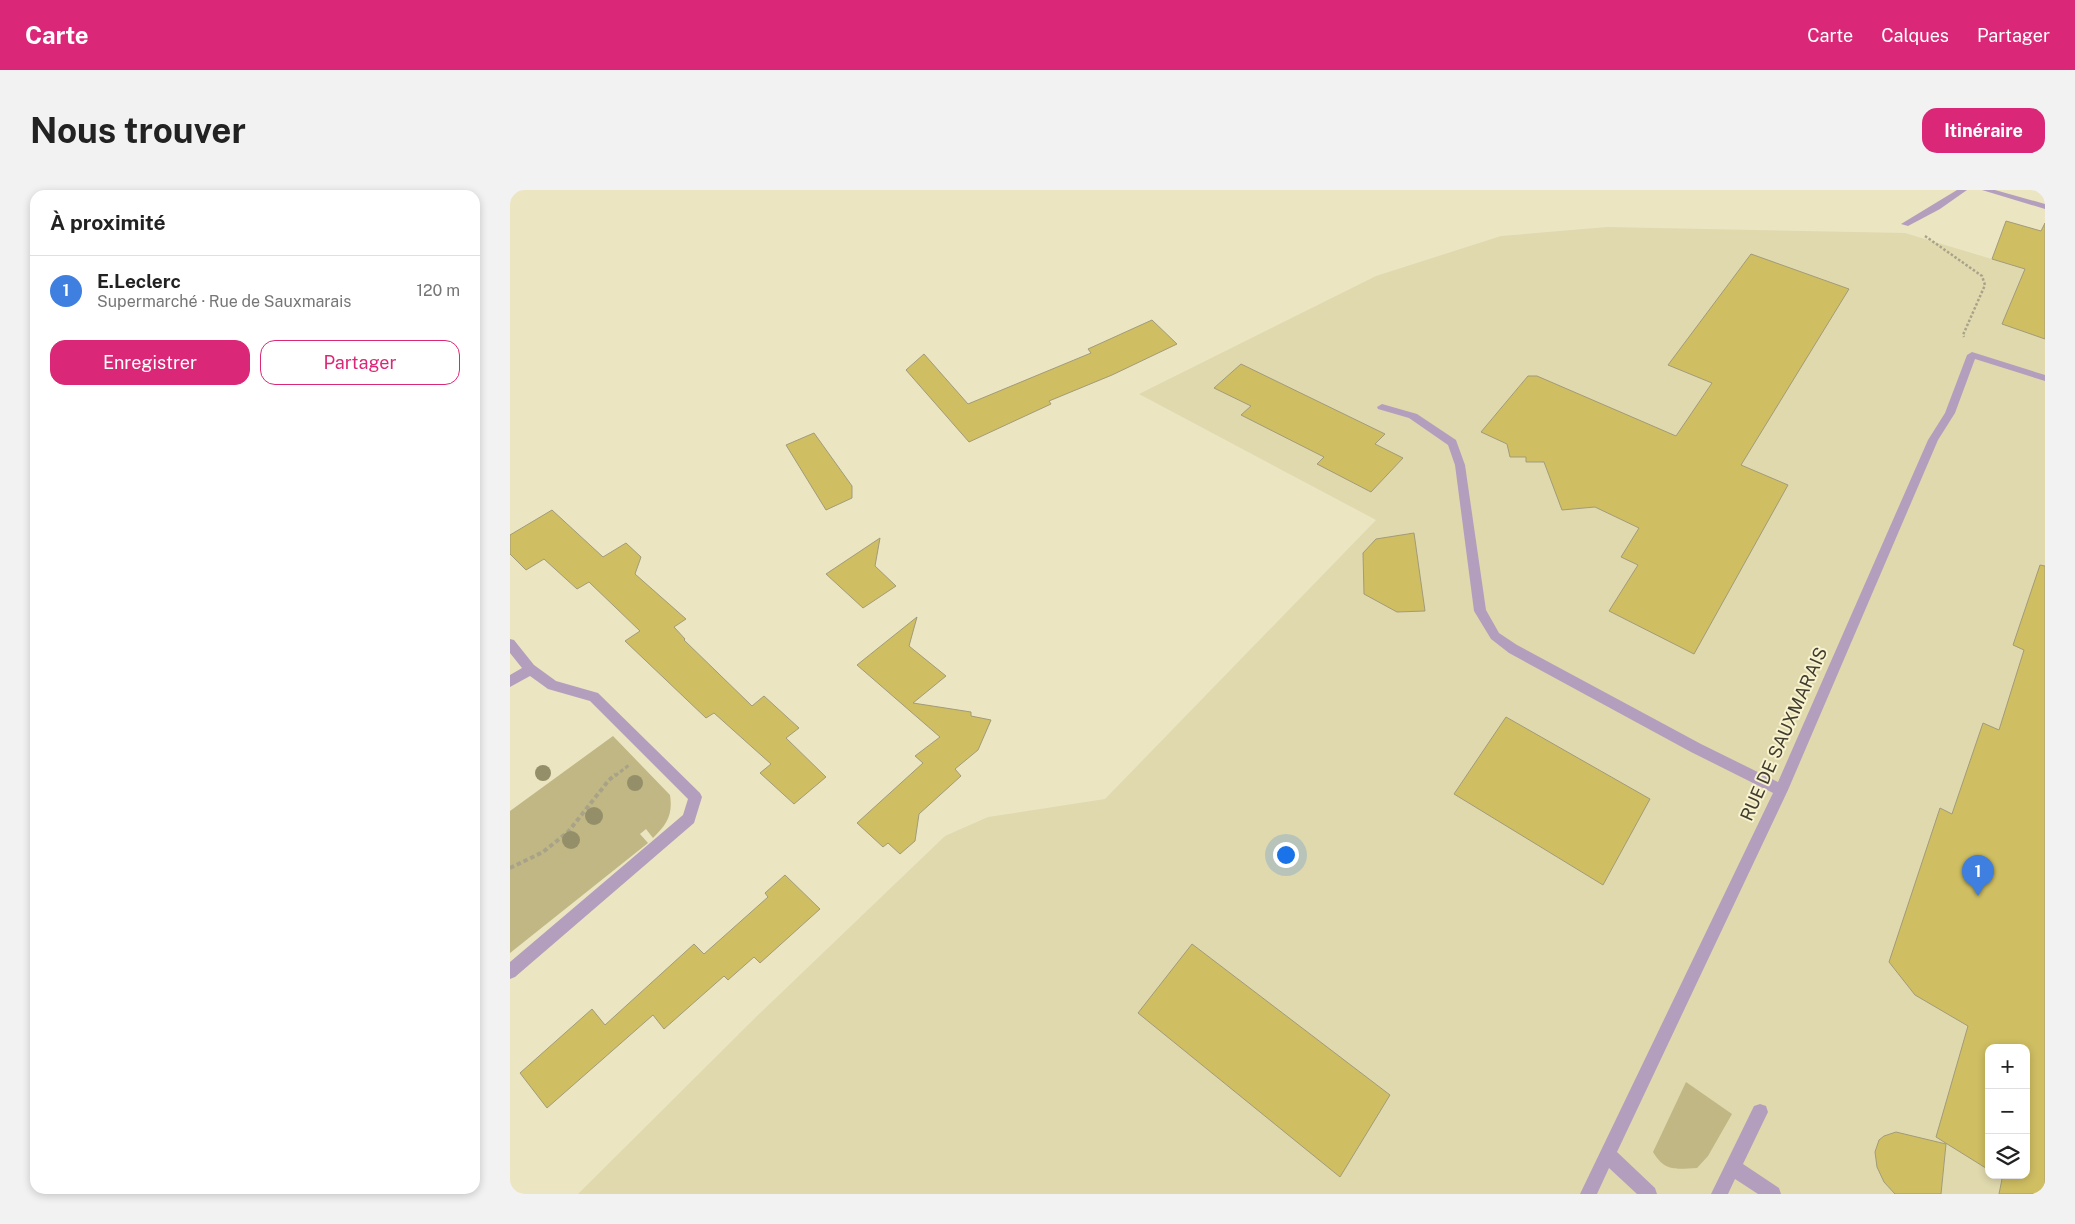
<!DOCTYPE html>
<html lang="fr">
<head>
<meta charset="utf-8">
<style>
	:root { --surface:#fff; --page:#f2f2f2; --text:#222; --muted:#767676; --line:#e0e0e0; --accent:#db2777 }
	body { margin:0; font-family:"Public Sans",sans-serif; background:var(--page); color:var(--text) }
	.controls { position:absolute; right:15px; bottom:15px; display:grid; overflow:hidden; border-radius:10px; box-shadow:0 2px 8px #0003 }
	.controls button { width:45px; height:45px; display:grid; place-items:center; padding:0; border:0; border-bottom:1px solid var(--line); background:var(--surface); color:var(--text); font:25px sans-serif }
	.you { position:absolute; left:775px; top:664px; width:18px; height:18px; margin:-12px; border:4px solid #fff; border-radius:50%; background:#1a73e8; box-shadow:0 0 0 8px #1a73e833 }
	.badge { display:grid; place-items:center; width:32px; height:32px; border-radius:50%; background:var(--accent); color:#fff; font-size:16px; font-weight:700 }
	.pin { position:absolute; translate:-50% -41px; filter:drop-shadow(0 1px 2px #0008) }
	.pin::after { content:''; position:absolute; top:26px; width:18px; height:15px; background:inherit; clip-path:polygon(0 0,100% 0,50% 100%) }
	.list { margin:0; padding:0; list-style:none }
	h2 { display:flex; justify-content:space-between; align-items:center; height:65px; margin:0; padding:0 20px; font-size:21px }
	h2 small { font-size:16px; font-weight:400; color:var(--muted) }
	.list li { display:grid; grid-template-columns:32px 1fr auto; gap:15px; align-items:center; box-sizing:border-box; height:70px; padding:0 20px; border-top:1px solid var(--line) }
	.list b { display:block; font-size:19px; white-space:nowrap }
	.list p { margin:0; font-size:16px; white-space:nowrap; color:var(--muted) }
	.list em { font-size:16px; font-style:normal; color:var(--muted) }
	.actions { display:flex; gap:10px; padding:15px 20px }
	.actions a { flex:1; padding:11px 0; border:1px solid var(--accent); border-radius:15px; text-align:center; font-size:18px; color:var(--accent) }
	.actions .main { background:var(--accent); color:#fff }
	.icon { flex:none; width:28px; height:28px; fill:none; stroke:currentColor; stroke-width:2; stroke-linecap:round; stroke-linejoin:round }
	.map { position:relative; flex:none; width:1535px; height:1004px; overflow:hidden; border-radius:15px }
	header { display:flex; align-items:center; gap:30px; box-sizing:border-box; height:70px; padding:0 25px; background:var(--accent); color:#fff }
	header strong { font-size:24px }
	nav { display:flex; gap:28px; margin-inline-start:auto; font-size:18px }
	.intro { display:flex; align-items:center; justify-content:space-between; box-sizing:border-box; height:120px; padding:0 30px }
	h1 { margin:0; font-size:35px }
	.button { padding:12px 22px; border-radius:15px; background:var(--accent); color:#fff; font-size:18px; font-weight:700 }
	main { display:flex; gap:30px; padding:0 30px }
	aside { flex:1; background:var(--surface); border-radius:15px; box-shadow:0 2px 8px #0003 }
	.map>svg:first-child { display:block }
	.built { fill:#e0d9ae; fill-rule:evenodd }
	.green { fill:#c1b784 }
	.building { fill:#cfbe62; stroke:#a19b7a }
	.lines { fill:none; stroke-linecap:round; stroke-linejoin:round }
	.path-far2 { stroke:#a8a388; stroke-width:2.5; stroke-dasharray:2.5 2; stroke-linecap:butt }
	.path-far1 { stroke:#a8a388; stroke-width:3; stroke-dasharray:4 2.5; stroke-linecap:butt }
	.path { stroke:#a8a388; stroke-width:4; stroke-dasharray:4.5 3; stroke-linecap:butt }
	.minor { fill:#b49ebe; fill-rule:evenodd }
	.tree { fill:#958f69 }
	.labels { text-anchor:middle; stroke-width:4; stroke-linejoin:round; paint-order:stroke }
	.street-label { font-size:18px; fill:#403d2f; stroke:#f8f2cf }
</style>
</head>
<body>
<header>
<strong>Carte</strong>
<nav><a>Carte</a><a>Calques</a><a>Partager</a></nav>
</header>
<div class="intro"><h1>Nous trouver</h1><a class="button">Itinéraire</a></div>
<main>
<aside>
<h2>À proximité<small></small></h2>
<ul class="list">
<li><span class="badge" style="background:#3f7fe0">1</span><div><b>E.Leclerc</b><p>Supermarché · Rue de Sauxmarais</p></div><em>120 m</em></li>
</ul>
<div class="actions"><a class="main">Enregistrer</a><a>Partager</a></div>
</aside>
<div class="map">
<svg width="1535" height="1004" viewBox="0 0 1535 1004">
	<rect width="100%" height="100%" fill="#ebe5c2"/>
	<path class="built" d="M1097,37L1395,43L1535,85V1004H68L249,824L435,646L478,627L595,609L866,330L629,204L866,86L991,46ZM1479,858H1516V985H1479Z"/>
	<g class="green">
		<path d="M103,546L160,605C163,625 157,634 143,648L136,639L130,644L138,653L0,763V621Z"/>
		<path d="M1176,892L1222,924L1198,966L1187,978C1166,979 1155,982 1143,962Z"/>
	</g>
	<g class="building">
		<polygon points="1496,31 1531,41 1535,33 1535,149 1492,134 1515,79 1482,69"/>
		<polygon points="1241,64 1339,99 1231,275 1278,295 1184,464 1099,421 1128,375 1111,367 1129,338 1085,317 1052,320 1034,272 1016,272 1016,267 1000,267 997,254 971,242 1018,186 1027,186 1166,246 1202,193 1158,175"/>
		<polygon points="642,130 667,154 602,185 539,211 541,214 459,252 396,180 414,164 458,214 581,163 578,159"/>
		<polygon points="731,174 875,244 865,254 893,268 861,302 807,274 814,267 731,225 741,216 704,198"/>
		<polygon points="304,243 342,296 342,308 316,320 276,255"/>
		<polygon points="42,320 93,367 116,353 131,367 125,384 176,429 164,437 175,449 174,450 242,516 254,506 289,538 276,548 316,587 284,614 250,583 261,574 204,523 196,528 115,451 130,441 79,392 67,399 34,369 16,380 0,364 0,345"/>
		<polygon points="904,343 915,421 887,422 854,404 853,363 866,349"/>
		<polygon points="370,348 365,376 386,396 353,418 316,384"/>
		<polygon points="1530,375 1535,376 1535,1004 1489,1004 1492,989 1487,985 1516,985 1516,858 1479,858 1479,980 1426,947 1458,836 1405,805 1379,772 1430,618 1442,624 1473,533 1489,540 1514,460 1503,455"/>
		<polygon points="407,427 399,456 436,486 403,513 461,522 461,526 481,530 468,560 445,579 451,586 409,624 405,651 390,664 378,653 373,657 347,633 413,573 405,566 430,547 347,475"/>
		<polygon points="996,527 1140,609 1093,695 944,604"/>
		<polygon points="275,685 310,719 250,773 244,767 218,790 214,786 154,839 143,825 37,918 10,883 82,819 95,835 184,754 194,764 258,707 255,703"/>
		<polygon points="682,754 880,905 830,987 628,823"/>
		<polygon points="1386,942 1436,954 1431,1004 1385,1004 1374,992 1367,977 1365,962 1369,950 1374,946"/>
	</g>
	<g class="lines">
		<polyline class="path-far2" points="1415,46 1472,86 1475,95 1453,145 1454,147"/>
		<polyline class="path-far1" points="105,586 119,575"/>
		<polyline class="path" points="0,678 33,662 58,642 99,590 106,584"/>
		<g class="minor">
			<polygon points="1447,0 1457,0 1430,19 1398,36 1391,34"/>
			<polygon points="1472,0 1485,0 1535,14 1535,19"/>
			<polygon points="1462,162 1535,185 1535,191 1465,169 1445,223 1428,250 1278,600 1107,962 1145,998 1147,1004 1127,1004 1099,978 1087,1004 1070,1004 1263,603 1181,562 999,463 981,449 964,421 945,275 938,255 899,228 868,219 867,217 872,214 907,224 946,250 955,275 976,420 989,443 1007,455 1191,554 1268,592 1418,250 1435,223 1457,165"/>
			<polygon points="0,449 4,450 24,475 46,491 88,503 190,603 192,607 184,633 5,787 0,789 0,772 173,625 178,609 80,511 38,499 20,486 0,497 0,485 12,478 0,463"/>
			<polygon points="1250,914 1256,916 1258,922 1233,974 1269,998 1271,1004 1248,1004 1225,989 1218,1004 1201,1004 1244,916"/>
		</g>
	</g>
	<g class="tree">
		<circle cx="33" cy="583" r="8"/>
		<circle cx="125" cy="593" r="8"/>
		<circle cx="84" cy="626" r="9"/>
		<circle cx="61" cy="650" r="9"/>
	</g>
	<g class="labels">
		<g class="street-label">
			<text transform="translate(1274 544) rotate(-66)" y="6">RUE DE SAUXMARAIS</text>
		</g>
	</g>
</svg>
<div class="controls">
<button>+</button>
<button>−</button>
<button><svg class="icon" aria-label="layers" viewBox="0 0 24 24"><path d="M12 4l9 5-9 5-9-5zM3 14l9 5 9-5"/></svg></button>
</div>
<div class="you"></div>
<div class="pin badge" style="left:1468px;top:706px;background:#3f7fe0">1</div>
</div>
</main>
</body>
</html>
